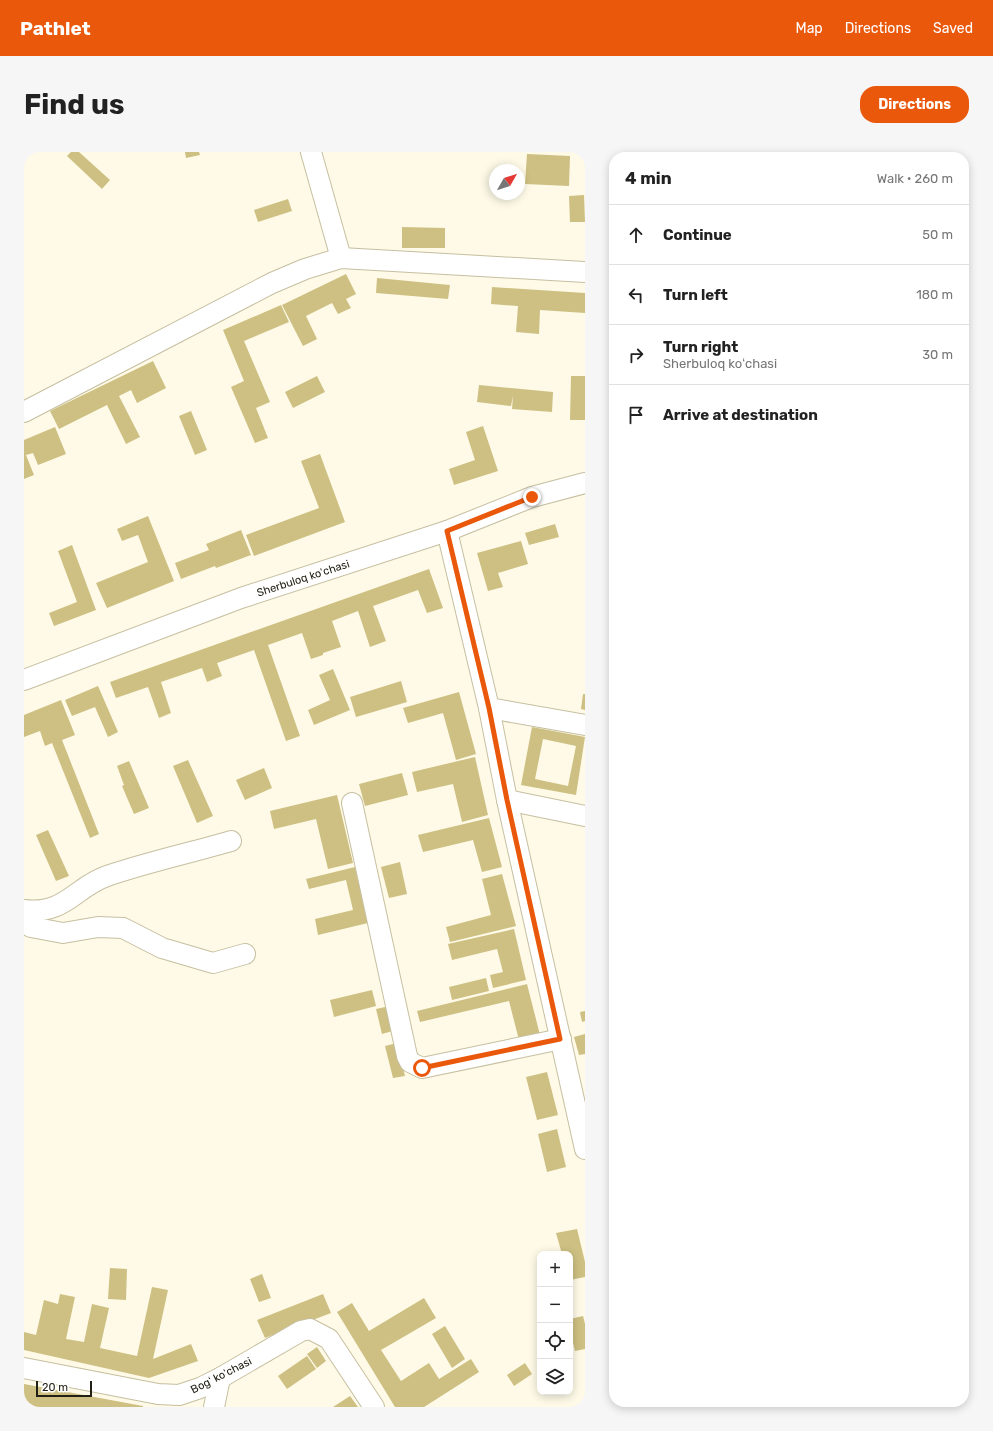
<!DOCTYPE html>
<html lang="en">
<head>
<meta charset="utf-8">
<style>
	:root { --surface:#fff; --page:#f6f6f6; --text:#222; --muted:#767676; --line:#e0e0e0; --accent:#ea580c }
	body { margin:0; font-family:Rubik,sans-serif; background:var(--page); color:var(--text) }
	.controls { position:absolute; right:12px; bottom:12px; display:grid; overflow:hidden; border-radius:8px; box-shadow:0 2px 10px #0003 }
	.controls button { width:36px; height:36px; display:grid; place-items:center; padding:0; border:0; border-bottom:1px solid var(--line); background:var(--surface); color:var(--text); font:20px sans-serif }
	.compass { position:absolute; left:465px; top:12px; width:36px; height:36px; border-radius:50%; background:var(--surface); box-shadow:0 2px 10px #0003; rotate:51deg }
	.scale { position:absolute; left:12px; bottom:10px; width:56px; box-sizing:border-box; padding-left:4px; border:2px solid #222014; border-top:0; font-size:11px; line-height:14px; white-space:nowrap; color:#222014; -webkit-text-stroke:3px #fff; paint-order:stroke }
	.stop { position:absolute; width:12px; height:12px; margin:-9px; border:3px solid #ea580c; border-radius:50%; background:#fff }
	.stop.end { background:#ea580c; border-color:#fff; box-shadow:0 1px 4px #0008 }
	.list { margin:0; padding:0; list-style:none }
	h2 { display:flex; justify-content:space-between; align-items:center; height:52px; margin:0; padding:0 16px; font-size:17px }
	h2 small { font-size:13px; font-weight:400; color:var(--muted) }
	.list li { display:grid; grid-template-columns:26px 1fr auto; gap:12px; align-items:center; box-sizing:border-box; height:60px; padding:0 16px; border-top:1px solid var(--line) }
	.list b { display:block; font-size:15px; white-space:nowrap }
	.list p { margin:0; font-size:13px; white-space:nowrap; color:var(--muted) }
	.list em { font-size:13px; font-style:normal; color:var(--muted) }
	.icon { flex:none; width:22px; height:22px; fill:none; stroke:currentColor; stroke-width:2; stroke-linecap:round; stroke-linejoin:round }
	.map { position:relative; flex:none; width:561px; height:1255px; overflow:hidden; border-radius:16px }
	header { display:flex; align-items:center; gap:24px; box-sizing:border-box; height:56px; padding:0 20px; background:var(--accent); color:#fff }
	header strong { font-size:19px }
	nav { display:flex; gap:22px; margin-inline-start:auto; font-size:14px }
	.intro { display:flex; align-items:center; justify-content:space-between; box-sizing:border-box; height:96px; padding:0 24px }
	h1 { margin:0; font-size:28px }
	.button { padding:10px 18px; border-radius:16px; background:var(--accent); color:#fff; font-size:14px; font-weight:700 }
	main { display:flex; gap:24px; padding:0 24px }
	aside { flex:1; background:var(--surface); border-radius:16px; box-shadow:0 2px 10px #0003 }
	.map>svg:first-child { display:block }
	.building { fill:#cec082; fill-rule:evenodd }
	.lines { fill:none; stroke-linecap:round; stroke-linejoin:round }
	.minor-casing { stroke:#c6bfa0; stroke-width:22 }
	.minor { stroke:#fff; stroke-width:20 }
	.route { stroke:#ea580c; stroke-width:5 }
	.labels { text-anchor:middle; stroke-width:3; stroke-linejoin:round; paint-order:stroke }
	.street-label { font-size:11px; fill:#222014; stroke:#fff }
</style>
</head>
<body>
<header>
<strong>Pathlet</strong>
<nav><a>Map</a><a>Directions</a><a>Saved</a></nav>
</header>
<div class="intro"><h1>Find us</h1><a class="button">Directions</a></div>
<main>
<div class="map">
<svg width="561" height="1255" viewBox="0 0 561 1255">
	<rect width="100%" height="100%" fill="#fefae7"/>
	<g class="building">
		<polygon points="47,0 55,0 86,28 78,37 43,4"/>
		<polygon points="161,0 175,0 176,3 162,6"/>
		<polygon points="503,2 546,4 545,34 501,32"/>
		<polygon points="560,43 561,70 546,70 545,44"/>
		<polygon points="264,47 268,59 234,70 230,58"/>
		<polygon points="378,75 421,76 421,96 378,96"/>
		<polygon points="322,122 332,142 322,147 327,156 314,162 308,151 282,164 293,187 279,194 258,153"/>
		<polygon points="353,126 426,133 424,147 352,141"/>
		<polygon points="468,135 561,141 561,161 516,158 515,182 492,180 494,154 467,152"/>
		<polygon points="257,153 265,170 220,189 246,250 232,256 244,286 231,291 207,235 220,229 199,178"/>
		<polygon points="129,209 142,236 113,251 107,238 95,244 116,285 102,292 83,253 35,277 26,259"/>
		<polygon points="293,224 301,240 269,256 261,240"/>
		<polygon points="547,224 561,224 561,268 546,268"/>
		<polygon points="455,233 529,240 528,260 488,257 489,244 487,254 453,250"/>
		<polygon points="167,259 183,298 171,303 155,264"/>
		<polygon points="459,274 474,319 430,333 425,317 451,308 442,280"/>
		<polygon points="31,275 42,302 14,313 9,301 2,303 10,323 0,327 0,288"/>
		<polygon points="296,302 321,370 230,404 222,383 295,356 277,309"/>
		<polygon points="124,364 150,429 83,456 72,431 124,410 114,383 98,389 93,377"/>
		<polygon points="531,372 535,385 505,393 501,381"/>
		<polygon points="217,378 227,403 192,416 191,414 157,427 151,411 185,398 182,392"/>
		<polygon points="497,389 504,412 474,421 479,435 464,439 453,401"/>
		<polygon points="48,393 72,458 30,474 25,461 53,450 34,399"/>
		<polygon points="405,417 419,456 403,461 394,438 349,454 362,489 346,495 334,459 308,469 317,495 299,501 299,503 287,507 278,481 244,493 276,584 262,589 230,498 193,511 198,524 183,530 178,516 137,530 147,561 135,566 124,535 92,546 86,530"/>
		<polygon points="309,517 326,558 290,573 284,558 306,548 295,523"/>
		<polygon points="377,529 383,550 332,565 326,545"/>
		<polygon points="74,534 94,580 84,585 71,555 48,564 41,548"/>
		<polygon points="435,540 452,602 432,608 419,561 384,571 379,556"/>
		<polygon points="559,542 561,542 561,558 557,557"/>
		<polygon points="37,548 51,583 38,588 75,682 66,686 28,591 21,594 16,579 0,585 0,563"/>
		<path d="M508,575L561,585L552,643L497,633ZM519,587L552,594L544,634L511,627Z"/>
		<polygon points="451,605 464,663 438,670 429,632 393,640 388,620"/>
		<polygon points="164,608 189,664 173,671 149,614"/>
		<polygon points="105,609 125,656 110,662 98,634 100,633 93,614"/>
		<polygon points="240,616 248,636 221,648 212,628"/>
		<polygon points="378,621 384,643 341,654 335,632"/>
		<polygon points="313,643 329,711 304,717 292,667 250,677 246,659"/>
		<polygon points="465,666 478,715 458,720 449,688 399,700 394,683"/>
		<polygon points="24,678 45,724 32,729 12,683"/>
		<polygon points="376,710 383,742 365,746 357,715"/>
		<polygon points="331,715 344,771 294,783 291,767 329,758 322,728 285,737 282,727"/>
		<polygon points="478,722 492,774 426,790 422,775 467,763 458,727"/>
		<polygon points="490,777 502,828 469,836 466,823 479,820 473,797 428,808 424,792"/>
		<polygon points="462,826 465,839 428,848 425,835"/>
		<polygon points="503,832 516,883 495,888 485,849 396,870 393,859"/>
		<polygon points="348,838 352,854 310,865 306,848"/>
		<polygon points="366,854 372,878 358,882 352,857"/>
		<polygon points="561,859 561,869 558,870 556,860"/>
		<polygon points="561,882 561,902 555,903 550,885"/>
		<polygon points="373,891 381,924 369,926 361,894"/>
		<polygon points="523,920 534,963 513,968 502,925"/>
		<polygon points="533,977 542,1015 523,1020 514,982"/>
		<polygon points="553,1077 561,1110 561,1125 546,1128 546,1102 538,1102 532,1081"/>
		<polygon points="86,1116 103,1117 102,1148 84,1147"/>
		<polygon points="238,1122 247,1146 235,1150 226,1127"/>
		<polygon points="128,1135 144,1138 129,1207 167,1192 174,1209 125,1226 0,1198 0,1180 12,1183 20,1148 34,1152 36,1142 51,1145 42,1187 60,1190 68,1152 85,1156 76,1196 113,1204"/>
		<polygon points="299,1142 307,1161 241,1186 233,1168"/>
		<polygon points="400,1146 412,1166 357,1198 377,1229 405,1211 415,1227 447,1207 455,1220 400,1255 371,1255 313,1160 328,1151 345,1179"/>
		<polygon points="559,1164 561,1172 561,1197 551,1199 546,1178 546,1167"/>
		<polygon points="421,1174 441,1207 428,1216 408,1182"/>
		<polygon points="293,1195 302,1209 293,1216 283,1202"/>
		<polygon points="283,1204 292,1217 263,1237 254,1224"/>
		<polygon points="501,1211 508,1222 490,1234 483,1223"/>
		<polygon points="0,1232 119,1254 119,1255 0,1255"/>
		<polygon points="326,1244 334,1255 309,1255"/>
	</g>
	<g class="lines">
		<defs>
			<g id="minor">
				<polyline points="287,0 317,106"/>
				<polyline points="0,260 248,131 281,117 317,106 561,120"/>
				<polyline points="423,379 465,556 483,648 561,997"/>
				<polyline points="0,528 217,446 423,379 508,345 561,331"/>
				<polyline points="465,556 561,573"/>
				<polyline points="483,648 561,664"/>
				<polyline points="328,651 383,904 386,910 398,916 537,887"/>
				<path d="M0,758C41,763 51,735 83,724C124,710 166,701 207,689"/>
				<polyline points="0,771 7,775 39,781 74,775 99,776 138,796 189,811 221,802"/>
				<polyline points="0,1216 134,1242 155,1243 176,1236 196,1226 277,1179 286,1177 305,1187 350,1255"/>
				<polyline points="190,1255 196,1226"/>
			</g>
		</defs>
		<use href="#minor" class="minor-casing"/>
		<use href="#minor" class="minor"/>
	</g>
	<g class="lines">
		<polyline class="route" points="398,916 536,887 483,648 465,556 423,379 508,345"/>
	</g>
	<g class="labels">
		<g class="street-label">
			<text transform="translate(279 426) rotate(-18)" y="4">Sherbuloq koʻchasi</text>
			<text transform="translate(197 1223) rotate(-27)" y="4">Bogʻ koʻchasi</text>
		</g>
	</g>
</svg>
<div class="controls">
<button>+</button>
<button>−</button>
<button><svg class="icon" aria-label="locate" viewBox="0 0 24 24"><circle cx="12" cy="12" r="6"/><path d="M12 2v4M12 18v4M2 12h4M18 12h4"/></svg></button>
<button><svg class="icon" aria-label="layers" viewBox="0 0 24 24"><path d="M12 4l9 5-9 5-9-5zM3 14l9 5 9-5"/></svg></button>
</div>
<svg class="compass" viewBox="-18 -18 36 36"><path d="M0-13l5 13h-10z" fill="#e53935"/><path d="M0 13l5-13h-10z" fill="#767676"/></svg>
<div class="scale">20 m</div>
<div class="stop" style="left:398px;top:916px"></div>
<div class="stop end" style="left:508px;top:345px"></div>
</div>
<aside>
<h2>4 min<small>Walk · 260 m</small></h2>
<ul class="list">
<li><svg class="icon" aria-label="ahead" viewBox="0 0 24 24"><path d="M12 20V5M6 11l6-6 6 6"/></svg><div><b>Continue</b></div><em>50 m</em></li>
<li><svg class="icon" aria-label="left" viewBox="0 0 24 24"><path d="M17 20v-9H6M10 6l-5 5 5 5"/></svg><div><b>Turn left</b></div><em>180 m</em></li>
<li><svg class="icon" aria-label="right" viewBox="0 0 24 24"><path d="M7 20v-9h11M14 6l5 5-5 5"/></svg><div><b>Turn right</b><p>Sherbuloq koʻchasi</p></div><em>30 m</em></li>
<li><svg class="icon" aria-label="arrive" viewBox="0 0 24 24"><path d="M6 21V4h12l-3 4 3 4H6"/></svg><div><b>Arrive at destination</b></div></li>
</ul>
</aside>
</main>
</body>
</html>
